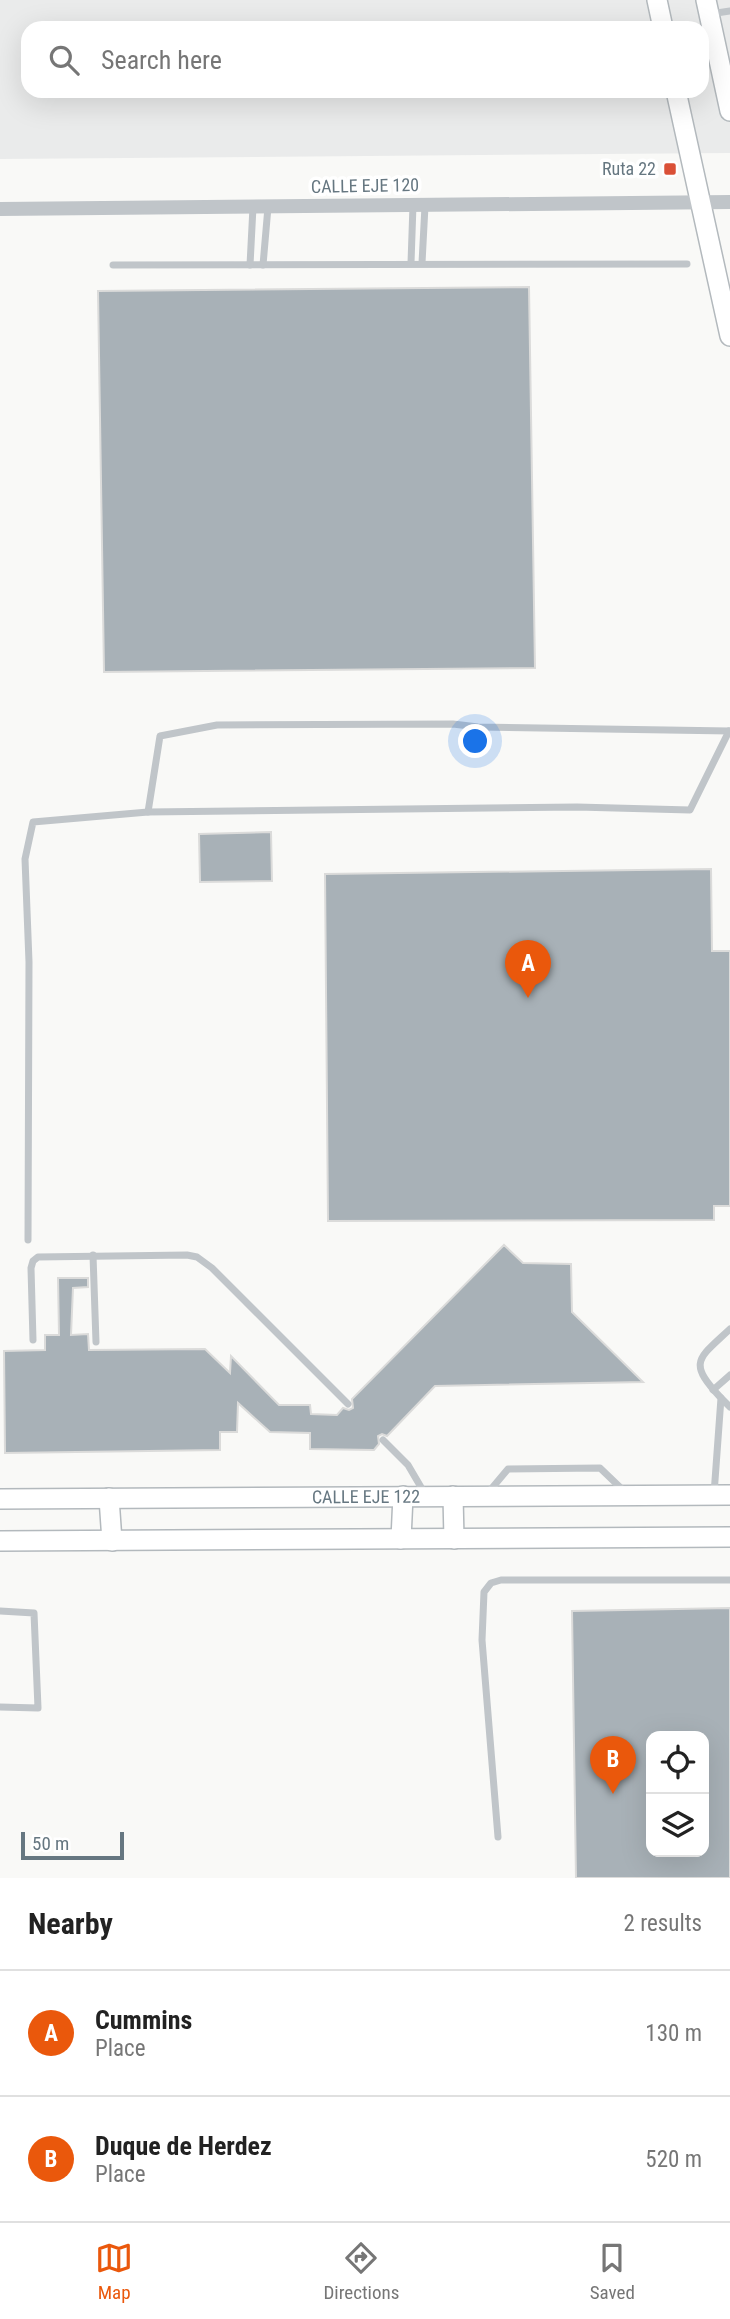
<!DOCTYPE html>
<html lang="en">
<head>
<meta charset="utf-8">
<style>
	:root { --surface:#fff; --page:#f2f2f2; --text:#222; --muted:#767676; --line:#e0e0e0; --accent:#ea580c }
	body { margin:0; font-family:"Roboto Condensed",sans-serif; background:var(--page); color:var(--text) }
	.controls { position:absolute; right:21px; bottom:21px; display:grid; overflow:hidden; border-radius:14px; box-shadow:0 7px 28px #0002 }
	.controls button { width:63px; height:63px; display:grid; place-items:center; padding:0; border:0; border-bottom:2px solid var(--line); background:var(--surface); color:var(--text); font:35px sans-serif }
	.scale { position:absolute; left:21px; bottom:18px; width:103px; box-sizing:border-box; padding-left:7px; border:4px solid #667781; border-top:0; font-size:19px; line-height:24px; white-space:nowrap; color:#667781; -webkit-text-stroke:5px #fff; paint-order:stroke }
	.you { position:absolute; left:476px; top:742px; width:24px; height:24px; margin:-18px; border:5px solid #fff; border-radius:50%; background:#1a73e8; box-shadow:0 0 0 10px #1a73e833 }
	.badge { display:grid; place-items:center; width:46px; height:46px; border-radius:50%; background:var(--accent); color:#fff; font-size:23px; font-weight:700 }
	.pin { position:absolute; translate:-50% -58px; filter:drop-shadow(0 2px 4px #0008) }
	.pin::after { content:''; position:absolute; top:37px; width:24px; height:21px; background:inherit; clip-path:polygon(0 0,100% 0,50% 100%) }
	.list { margin:0; padding:0; list-style:none }
	h2 { display:flex; justify-content:space-between; align-items:center; height:91px; margin:0; padding:0 28px; font-size:30px }
	h2 small { font-size:23px; font-weight:400; color:var(--muted) }
	.list li { display:grid; grid-template-columns:46px 1fr auto; gap:21px; align-items:center; box-sizing:border-box; height:126px; padding:0 28px; border-top:2px solid var(--line) }
	.list b { display:block; font-size:26px; white-space:nowrap }
	.list p { margin:0; font-size:23px; white-space:nowrap; color:var(--muted) }
	.list em { font-size:23px; font-style:normal; color:var(--muted) }
	.icon { flex:none; width:38px; height:38px; fill:none; stroke:currentColor; stroke-width:2; stroke-linecap:round; stroke-linejoin:round }
	.map { position:relative; flex:none; width:730px; height:1878px; overflow:hidden }
	.search { position:absolute; background:var(--surface); box-shadow:0 7px 28px #0002; left:21px; right:21px; top:21px; height:77px; display:flex; align-items:center; gap:18px; box-sizing:border-box; padding:0 24px; border-radius:21px; color:var(--muted); font-size:26px }
	.sheet { height:343px; background:var(--surface) }
	nav { display:flex; justify-content:space-around; align-items:center; box-sizing:border-box; height:98px; border-top:2px solid var(--line); background:var(--surface); font-size:19px; color:var(--muted) }
	nav a { display:grid; justify-items:center; gap:4px }
	nav .on { color:var(--accent) }
	.map>svg:first-child { display:block }
	.built { fill:#eaebeb; fill-rule:evenodd }
	.building { fill:#a8b1b7; stroke:#dbdbda; stroke-width:2; fill-rule:evenodd }
	.lines { fill:none; stroke-linecap:round; stroke-linejoin:round }
	.secondary-casing { stroke:#b3b9bd; stroke-width:22 }
	.lane { stroke:#c0c5c9; stroke-width:7 }
	.street { stroke:#c0c5c9; stroke-width:14 }
	.secondary { stroke:#fff; stroke-width:19 }
	.poi-dot { fill:#da5037; stroke:#fff; stroke-width:2.5 }
	.labels { text-anchor:middle; stroke-width:7; stroke-linejoin:round; paint-order:stroke }
	.poi-label { font-size:18px; fill:#667781; stroke:#fff; text-anchor:end }
	.street-label { font-size:18px; fill:#667781; stroke:#fff }
</style>
</head>
<body>
<div class="map">
<svg width="730" height="1878" viewBox="0 0 730 1878">
	<rect width="100%" height="100%" fill="#f9f9f7"/>
	<path class="built" d="M0,0H730V153L0,159ZM28,28H702V91H28Z"/>
	<g class="building">
		<polygon points="529,287 535,668 104,672 98,291"/>
		<polygon points="271,832 272,881 200,882 199,834"/>
		<polygon points="711,869 712,951 730,951 730,1206 714,1206 714,1220 328,1221 325,874"/>
		<polygon points="504,1245 523,1263 571,1264 572,1312 643,1382 435,1386 387,1436 382,1434 378,1436 379,1444 374,1450 310,1449 310,1433 270,1432 238,1403 237,1432 220,1432 220,1450 5,1453 4,1351 45,1350 45,1335 59,1335 58,1278 88,1278 88,1287 73,1288 71,1335 88,1334 89,1350 205,1349 230,1373 231,1356 279,1405 310,1405 311,1414 337,1415 343,1408 349,1410 353,1408 352,1399"/>
		<path d="M730,1608V1878H576L572,1611ZM651,1736H704V1852H651Z"/>
	</g>
	<g class="lines">
		<defs>
			<g id="secondary">
				<polyline points="657,0 663,28"/>
				<polyline points="706,0 730,111"/>
				<polyline points="676,91 730,336"/>
				<polyline points="453,1496 454,1539"/>
				<polyline points="109,1498 112,1541"/>
				<path id="s1" d="M0,1499L730,1495"/>
				<polyline points="401,1539 403,1496"/>
				<polyline points="0,1541 730,1537"/>
			</g>
		</defs>
		<use href="#secondary" class="secondary-casing"/>
		<g class="lane">
			<polyline points="710,14 730,11"/>
			<polyline points="411,263 413,205"/>
			<polyline points="422,263 425,206"/>
			<polyline points="113,265 687,264"/>
			<polyline points="250,265 253,207"/>
			<polyline points="263,265 268,207"/>
			<polyline points="148,812 160,736 217,725 453,724 478,727 730,731"/>
			<polyline points="28,1240 29,962 25,859 33,822 148,812 577,807 690,810 729,731"/>
			<polyline points="93,1255 96,1342"/>
			<polyline points="33,1340 31,1268 33,1261 38,1257 187,1255 197,1257 212,1268 348,1404"/>
			<polyline points="713,1390 730,1375"/>
			<polyline points="721,1398 730,1407"/>
			<polyline points="383,1440 408,1465 425,1494"/>
			<polyline points="487,1494 508,1469 600,1468 625,1492"/>
			<path d="M714,1494L721,1398C687,1362 698,1359 730,1329"/>
			<polyline points="0,1611 34,1613 38,1708 0,1707"/>
			<polyline points="498,1837 482,1640 484,1592 491,1583 501,1580 730,1580"/>
		</g>
		<polyline class="street" points="0,209 730,202"/>
		<use href="#secondary" class="secondary"/>
	</g>
	<rect class="poi-dot" x="663" y="162" width="14" height="14" rx="3.5"/>
	<g class="labels">
		<g class="poi-label">
			<text x="656" y="175">Ruta 22</text>
		</g>
		<g class="street-label">
			<text transform="translate(365 186) rotate(-1)" y="6">CALLE EJE 120</text>
			<text dy="6" stroke="none"><textPath href="#s1" startOffset="366">CALLE EJE 122</textPath></text>
		</g>
	</g>
</svg>
<div class="controls">
<button><svg class="icon" aria-label="locate" viewBox="0 0 24 24"><circle cx="12" cy="12" r="6"/><path d="M12 2v4M12 18v4M2 12h4M18 12h4"/></svg></button>
<button><svg class="icon" aria-label="layers" viewBox="0 0 24 24"><path d="M12 4l9 5-9 5-9-5zM3 14l9 5 9-5"/></svg></button>
</div>
<div class="scale">50 m</div>
<div class="you"></div>
<div class="pin badge" style="left:528px;top:998px">A</div>
<div class="pin badge" style="left:613px;top:1794px">B</div>
<div class="search"><svg class="icon" aria-label="search" viewBox="0 0 24 24"><circle cx="10" cy="10" r="6"/><path d="M15 15l6 6"/></svg>Search here</div>
</div>
<section class="sheet">
<h2>Nearby<small>2 results</small></h2>
<ul class="list">
<li><span class="badge">A</span><div><b>Cummins</b><p>Place</p></div><em>130 m</em></li>
<li><span class="badge">B</span><div><b>Duque de Herdez</b><p>Place</p></div><em>520 m</em></li>
</ul>
</section>
<nav>
<a class="on"><svg class="icon" aria-label="map" viewBox="0 0 24 24"><path d="M3 6l6-2 6 2 6-2v14l-6 2-6-2-6 2zM9 4v14M15 6v14"/></svg>Map</a>
<a><svg class="icon" aria-label="directions" viewBox="0 0 24 24"><path d="M12 3l9 9-9 9-9-9zM9 14v-3h6M13 9l2 2-2 2"/></svg>Directions</a>
<a><svg class="icon" aria-label="saved" viewBox="0 0 24 24"><path d="M7 4h10v16l-5-4-5 4z"/></svg>Saved</a>
</nav>
</body>
</html>
